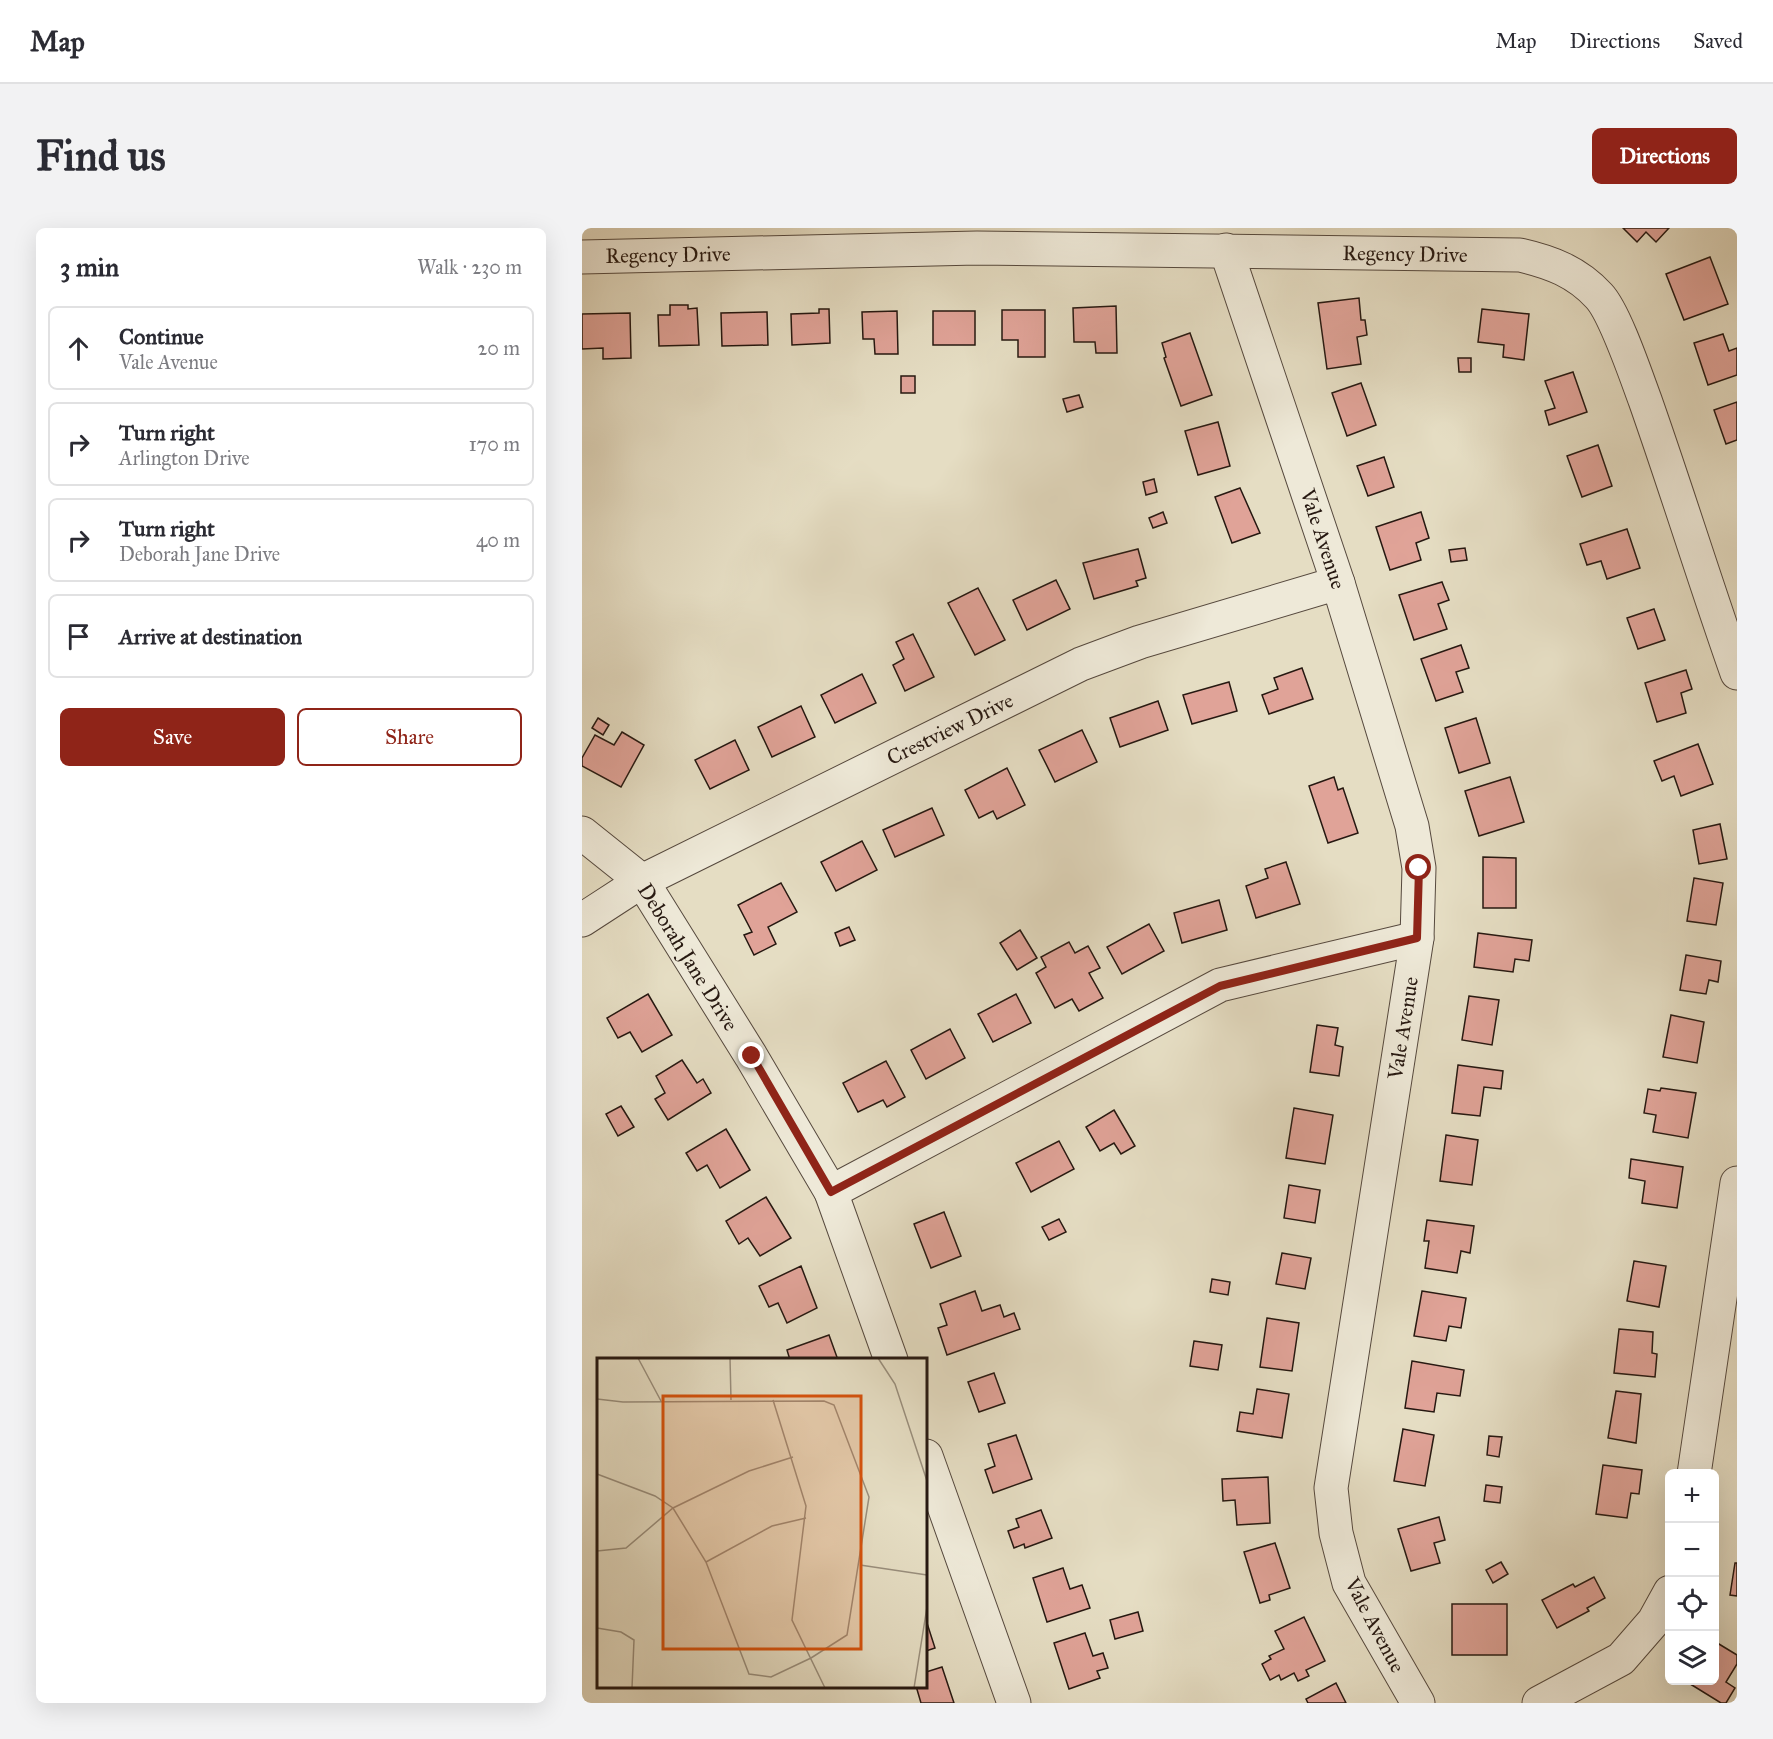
<!DOCTYPE html>
<html lang="en">
<head>
<meta charset="utf-8">
<style>
	:root { --surface:#fff; --page:#f2f2f3; --text:#2b2b33; --muted:#7c7c81; --line:#e1e1e2; --accent:#8f2418 }
	body { margin:0; font-family:"IM FELL Great Primer",serif; background:var(--page); color:var(--text) }
	.controls { position:absolute; right:18px; bottom:18px; display:grid; overflow:hidden; border-radius:9px; box-shadow:0 6px 24px #0002 }
	.controls button { width:54px; height:54px; display:grid; place-items:center; padding:0; border:0; border-bottom:2px solid var(--line); background:var(--surface); color:var(--text); font:30px sans-serif }
	.stop { position:absolute; width:18px; height:18px; margin:-14px; border:4px solid #8f2418; border-radius:50%; background:#fff }
	.stop.end { background:#8f2418; border-color:#fff; box-shadow:0 2px 6px #0008 }
	.list { margin:0; padding:0; list-style:none }
	h2 { display:flex; justify-content:space-between; align-items:center; height:78px; margin:0; padding:0 24px; font-size:26px }
	h2 small { font-size:20px; font-weight:400; color:var(--muted) }
	.list li { display:grid; grid-template-columns:39px 1fr auto; gap:18px; align-items:center; box-sizing:border-box; height:84px; margin:0 12px 12px; padding:0 12px; border:2px solid var(--line); border-radius:9px }
	.list b { display:block; font-size:22px; white-space:nowrap }
	.list p { margin:0; font-size:20px; white-space:nowrap; color:var(--muted) }
	.list em { font-size:20px; font-style:normal; color:var(--muted) }
	.actions { display:flex; gap:12px; padding:18px 24px }
	.actions a { flex:1; padding:14px 0; border:2px solid var(--accent); border-radius:9px; text-align:center; font-size:21px; color:var(--accent) }
	.actions .main { background:var(--accent); color:#fff }
	.icon { flex:none; width:33px; height:33px; fill:none; stroke:currentColor; stroke-width:2; stroke-linecap:round; stroke-linejoin:round }
	.map { position:relative; flex:none; width:1155px; height:1475px; overflow:hidden; border-radius:9px }
	header { display:flex; align-items:center; gap:36px; box-sizing:border-box; height:84px; padding:0 30px; background:var(--surface); border-bottom:2px solid var(--line) }
	header strong { font-size:28px }
	nav { display:flex; gap:33px; margin-inline-start:auto; font-size:21px }
	.intro { display:flex; align-items:center; justify-content:space-between; box-sizing:border-box; height:144px; padding:0 36px }
	h1 { margin:0; font-size:42px }
	.button { padding:15px 27px; border-radius:9px; background:var(--accent); color:#fff; font-size:21px; font-weight:700 }
	main { display:flex; gap:36px; padding:0 36px }
	aside { flex:1; background:var(--surface); border-radius:9px; box-shadow:0 6px 24px #0002 }
	.map>svg:first-child { display:block }
	.building { fill:#e0a398; stroke:#261811; stroke-width:1.5 }
	.lines { fill:none; stroke-linecap:round; stroke-linejoin:round }
	.minor-casing { stroke:#56493e; stroke-width:35 }
	.minor { stroke:#eee9d8; stroke-width:33 }
	.route { stroke:#8f2418; stroke-width:8 }
	.labels { text-anchor:middle; stroke-width:4.5; stroke-linejoin:round; paint-order:stroke }
	.street-label { font-size:21px; fill:#261811; stroke:#eee9d8 }
	.inset-road { fill:none; stroke:#998e7c; stroke-width:1.5 }
	.view { fill:#d5520c; fill-opacity:0.15; stroke:#d5520c; stroke-width:3 }
	.inset-edge { fill:none; stroke:#261811; stroke-width:3 }
</style>
</head>
<body>
<header>
<strong>Map</strong>
<nav><a>Map</a><a>Directions</a><a>Saved</a></nav>
</header>
<div class="intro"><h1>Find us</h1><a class="button">Directions</a></div>
<main>
<aside>
<h2>3 min<small>Walk · 230 m</small></h2>
<ul class="list">
<li><svg class="icon" aria-label="ahead" viewBox="0 0 24 24"><path d="M12 20V5M6 11l6-6 6 6"/></svg><div><b>Continue</b><p>Vale Avenue</p></div><em>20 m</em></li>
<li><svg class="icon" aria-label="right" viewBox="0 0 24 24"><path d="M7 20v-9h11M14 6l5 5-5 5"/></svg><div><b>Turn right</b><p>Arlington Drive</p></div><em>170 m</em></li>
<li><svg class="icon" aria-label="right" viewBox="0 0 24 24"><path d="M7 20v-9h11M14 6l5 5-5 5"/></svg><div><b>Turn right</b><p>Deborah Jane Drive</p></div><em>40 m</em></li>
<li><svg class="icon" aria-label="arrive" viewBox="0 0 24 24"><path d="M6 21V4h12l-3 4 3 4H6"/></svg><div><b>Arrive at destination</b></div></li>
</ul>
<div class="actions"><a class="main">Save</a><a>Share</a></div>
</aside>
<div class="map">
<svg width="1155" height="1475" viewBox="0 0 1155 1475">
	<rect width="100%" height="100%" fill="#e5ddc3"/>
	<filter id="stains"><feTurbulence type="fractalNoise" baseFrequency=".00333" numOctaves="4"/><feColorMatrix values="0 0 0 0 .2 0 0 0 0 .09 0 0 0 0 .02 0 0 0 .5 -.17"/></filter>
	<radialGradient id="worn" r=".72"><stop offset=".6" stop-color="#630" stop-opacity="0"/><stop offset="1" stop-color="#630" stop-opacity=".3"/></radialGradient>
	<g class="building">
		<polygon points="1041,0 1087,0 1074,14 1064,4 1055,14"/>
		<polygon points="1128,29 1146,76 1102,92 1084,46"/>
		<polygon points="777,70 779,92 783,92 785,107 775,109 779,136 745,141 736,75"/>
		<polygon points="88,77 106,77 106,81 115,80 117,117 77,118 76,87 88,87"/>
		<polygon points="534,78 535,125 514,125 513,114 492,114 491,80"/>
		<polygon points="237,81 247,81 248,115 210,117 209,86 237,85"/>
		<polygon points="900,81 947,86 942,132 921,129 922,117 896,114"/>
		<polygon points="420,82 463,82 463,129 436,129 436,112 420,112"/>
		<polygon points="315,83 316,126 293,126 292,111 281,111 280,84"/>
		<rect x="351" y="83" width="42" height="34"/>
		<polygon points="185,84 186,117 140,118 139,85"/>
		<polygon points="48,85 49,130 21,131 21,120 0,121 0,86"/>
		<polygon points="608,105 630,167 599,178 582,130 584,129 580,115"/>
		<polygon points="1141,106 1147,123 1155,120 1155,147 1126,157 1112,115"/>
		<polygon points="876,130 889,130 889,144 877,144"/>
		<polygon points="991,144 1005,184 967,197 963,183 973,180 963,153"/>
		<rect x="319" y="148" width="14" height="17"/>
		<polygon points="779,155 794,197 765,208 750,165"/>
		<polygon points="497,167 501,179 485,184 481,171"/>
		<polygon points="1155,174 1155,212 1144,216 1132,182"/>
		<polygon points="636,194 648,238 616,247 603,203"/>
		<polygon points="1016,217 1030,258 1000,269 985,228"/>
		<polygon points="802,229 812,259 786,268 775,238"/>
		<polygon points="572,251 575,264 564,267 561,254"/>
		<polygon points="658,260 678,305 650,315 633,269"/>
		<polygon points="581,284 585,295 571,300 567,290"/>
		<polygon points="839,284 847,310 834,315 839,332 808,342 794,299"/>
		<polygon points="1045,301 1058,340 1025,351 1019,333 1005,337 998,316"/>
		<polygon points="883,320 885,332 869,334 867,322"/>
		<polygon points="556,321 564,350 554,353 556,358 512,371 501,335"/>
		<polygon points="474,352 488,381 445,402 431,372"/>
		<polygon points="860,354 867,372 856,376 865,401 832,412 817,367"/>
		<polygon points="396,360 423,412 393,427 366,375"/>
		<polygon points="1072,381 1083,412 1056,421 1045,390"/>
		<polygon points="331,406 352,449 323,463 311,437 322,431 314,414"/>
		<polygon points="879,417 887,440 874,444 881,464 854,473 839,431"/>
		<polygon points="720,440 731,471 687,486 680,467 696,461 692,450"/>
		<polygon points="1104,442 1110,461 1099,465 1104,485 1075,494 1063,455"/>
		<polygon points="280,446 294,475 253,495 239,467"/>
		<polygon points="647,454 655,483 610,496 601,467"/>
		<polygon points="576,473 586,502 538,519 528,490"/>
		<polygon points="219,478 233,509 190,529 176,499"/>
		<polygon points="16,490 27,497 21,507 10,500"/>
		<polygon points="894,490 908,535 877,545 863,500"/>
		<polygon points="500,502 515,534 473,554 457,522"/>
		<polygon points="40,504 62,517 39,559 0,538 0,530 13,507 32,517"/>
		<polygon points="153,512 167,542 128,561 113,532"/>
		<polygon points="1116,516 1131,556 1099,568 1092,548 1080,553 1072,533"/>
		<polygon points="425,540 443,577 415,591 411,583 397,590 383,562"/>
		<polygon points="752,549 756,562 761,560 776,605 746,615 727,558"/>
		<polygon points="928,549 942,594 897,608 883,563"/>
		<polygon points="350,580 362,607 313,629 301,602"/>
		<polygon points="1138,596 1145,631 1117,636 1111,602"/>
		<polygon points="280,613 295,642 254,663 239,634"/>
		<polygon points="901,629 934,630 934,680 901,680"/>
		<polygon points="704,634 718,676 674,690 664,658 686,650 683,641"/>
		<polygon points="1112,650 1141,655 1134,697 1105,693"/>
		<polygon points="199,655 215,684 186,699 194,716 172,727 162,707 170,704 156,677"/>
		<polygon points="637,672 645,702 600,715 592,685"/>
		<polygon points="567,696 582,723 540,746 525,719"/>
		<polygon points="267,699 273,712 258,718 253,705"/>
		<polygon points="438,702 455,730 435,742 418,715"/>
		<polygon points="896,705 950,712 947,733 933,731 931,744 892,739"/>
		<polygon points="487,714 493,725 506,718 518,740 507,745 521,770 497,783 490,771 473,780 454,745 464,739 459,729"/>
		<polygon points="1104,727 1139,733 1136,754 1127,752 1124,766 1098,762"/>
		<polygon points="66,766 90,807 60,824 48,804 36,810 25,790"/>
		<polygon points="434,766 449,795 411,814 396,786"/>
		<polygon points="887,768 917,772 910,817 880,812"/>
		<polygon points="1089,787 1122,794 1115,835 1081,829"/>
		<polygon points="735,797 756,800 753,817 761,819 757,848 728,844"/>
		<polygon points="368,801 383,830 344,851 329,822"/>
		<polygon points="100,832 115,855 121,851 129,865 86,892 73,871 83,865 74,848"/>
		<polygon points="304,833 323,869 305,879 301,872 276,884 261,855"/>
		<polygon points="876,837 921,843 919,861 902,859 898,888 870,885"/>
		<polygon points="1079,860 1114,865 1106,910 1071,904 1074,887 1062,885 1066,861 1078,863"/>
		<polygon points="39,878 52,899 36,908 24,886"/>
		<polygon points="712,880 751,887 743,936 704,930"/>
		<polygon points="532,882 553,918 539,926 532,915 518,923 504,899"/>
		<polygon points="144,901 168,942 138,960 125,937 115,943 104,925"/>
		<polygon points="864,907 896,912 890,957 858,953"/>
		<polygon points="477,913 492,941 449,964 434,935"/>
		<polygon points="1049,931 1101,939 1095,980 1060,975 1063,953 1047,950"/>
		<polygon points="707,957 738,962 733,995 702,990"/>
		<polygon points="184,969 209,1010 178,1028 166,1010 157,1016 144,993"/>
		<polygon points="362,984 379,1028 349,1040 332,996"/>
		<polygon points="477,991 484,1004 467,1012 460,999"/>
		<polygon points="845,992 892,998 888,1025 879,1023 875,1045 843,1040 847,1013 842,1013"/>
		<polygon points="700,1025 729,1030 723,1061 694,1056"/>
		<polygon points="1052,1033 1084,1038 1077,1079 1045,1073"/>
		<polygon points="219,1038 235,1080 205,1095 196,1075 187,1079 177,1058"/>
		<polygon points="630,1051 648,1054 646,1067 628,1064"/>
		<polygon points="393,1063 400,1083 418,1077 422,1089 432,1085 438,1101 365,1127 356,1100 365,1097 358,1076"/>
		<polygon points="840,1063 884,1070 879,1100 867,1098 864,1113 832,1108"/>
		<polygon points="685,1090 717,1095 710,1143 678,1139"/>
		<polygon points="1037,1101 1071,1104 1070,1125 1075,1126 1073,1149 1032,1145"/>
		<polygon points="247,1107 256,1132 208,1132 205,1122"/>
		<polygon points="612,1113 640,1117 636,1142 608,1138"/>
		<polygon points="830,1133 882,1142 878,1168 855,1165 852,1184 823,1180"/>
		<polygon points="412,1145 423,1175 397,1184 386,1154"/>
		<polygon points="675,1161 707,1166 700,1210 655,1203 658,1184 671,1186"/>
		<polygon points="1034,1163 1059,1166 1054,1215 1026,1210"/>
		<polygon points="821,1201 852,1207 843,1258 812,1253"/>
		<polygon points="434,1207 450,1251 411,1265 403,1242 413,1238 406,1216"/>
		<polygon points="907,1208 920,1209 917,1229 905,1227"/>
		<polygon points="1021,1237 1060,1242 1057,1266 1049,1265 1045,1290 1014,1286"/>
		<polygon points="686,1249 688,1295 655,1297 653,1272 641,1273 640,1251"/>
		<polygon points="904,1257 920,1259 918,1275 902,1273"/>
		<polygon points="459,1282 470,1310 443,1320 442,1316 432,1320 426,1303 437,1299 434,1291"/>
		<polygon points="857,1289 863,1312 852,1315 858,1335 829,1343 816,1301"/>
		<polygon points="693,1315 708,1360 687,1367 688,1372 678,1375 662,1324"/>
		<polygon points="919,1334 926,1346 911,1355 904,1342"/>
		<polygon points="1153,1335 1155,1335 1155,1368 1148,1367"/>
		<polygon points="481,1340 488,1361 500,1357 508,1380 465,1394 451,1350"/>
		<polygon points="1012,1349 1023,1370 1005,1380 1007,1383 975,1400 960,1372 991,1356 993,1359"/>
		<rect x="870" y="1376" width="55" height="51"/>
		<polygon points="556,1384 561,1403 533,1411 528,1392"/>
		<polygon points="722,1389 743,1433 724,1442 727,1448 716,1453 712,1445 699,1452 697,1447 688,1452 680,1436 689,1431 687,1428 702,1421 693,1403"/>
		<polygon points="344,1392 353,1420 344,1423"/>
		<polygon points="503,1405 511,1428 521,1425 526,1440 515,1443 518,1450 487,1461 472,1415"/>
		<polygon points="1132,1413 1155,1427 1155,1436 1144,1454 1153,1460 1144,1475 1139,1475 1105,1454 1132,1452"/>
		<polygon points="360,1439 372,1475 339,1475 334,1458 344,1458 344,1444"/>
		<polygon points="754,1455 764,1475 726,1475 724,1471"/>
	</g>
	<g class="lines">
		<defs>
			<g id="minor">
				<polyline points="644,22 756,355 830,598 837,640 835,710 749,1260 754,1305 767,1355 836,1475"/>
				<path d="M0,29L395,20L938,27C969,34 995,44 1017,68C1033,85 1054,148 1063,172C1095,263 1123,354 1155,445"/>
				<polyline points="0,605 60,653 169,828 249,964 309,1132"/>
				<polyline points="0,692 60,653 499,436 558,414 756,355"/>
				<polyline points="249,964 638,757 835,710"/>
				<polyline points="344,1228 432,1475"/>
				<polyline points="1112,1246 1155,955"/>
				<polyline points="957,1475 1039,1431 1072,1393 1088,1364"/>
			</g>
		</defs>
		<use href="#minor" class="minor-casing"/>
		<use href="#minor" class="minor"/>
	</g>
	<g class="lines">
		<polyline class="route" points="170,828 249,964 638,758 835,710 837,640"/>
	</g>
	<g class="labels">
		<g class="street-label">
			<text transform="translate(823 26) rotate(1)" y="7">Regency Drive</text>
			<text transform="translate(86 27) rotate(-1)" y="7">Regency Drive</text>
			<text transform="translate(741 311) rotate(72)" y="7">Vale Avenue</text>
			<text transform="translate(368 501) rotate(-26)" y="7">Crestview Drive</text>
			<text transform="translate(106 729) rotate(58)" y="7">Deborah Jane Drive</text>
			<text transform="translate(821 800) rotate(-81)" y="7">Vale Avenue</text>
			<text transform="translate(793 1397) rotate(62)" y="7">Vale Avenue</text>
		</g>
	</g>
	<g transform="translate(15 1130)">
		<rect width="330" height="330" fill="#e5ddc3"/>
		<path class="inset-road" d="M41,0L64,43M133,0L134,42M281,0L298,26L330,123M0,41L26,44L227,43L237,47L272,139L250,277L214,300L174,319L152,316L109,204L76,150L58,138L0,116M176,42L209,148L195,262L228,330M0,193L29,190L76,150L152,113L196,99M109,204L175,168L209,160M263,207L330,217M0,270L24,274L37,282L35,330M317,330L330,249"/>
		<path class="view" d="M66,38H264V291H66Z"/>
		<rect width="330" height="330" class="inset-edge"/>
	</g>
	<rect width="100%" height="100%" filter="url(#stains)"/>
	<rect width="100%" height="100%" fill="url(#worn)"/>
</svg>
<div class="controls">
<button>+</button>
<button>−</button>
<button><svg class="icon" aria-label="locate" viewBox="0 0 24 24"><circle cx="12" cy="12" r="6"/><path d="M12 2v4M12 18v4M2 12h4M18 12h4"/></svg></button>
<button><svg class="icon" aria-label="layers" viewBox="0 0 24 24"><path d="M12 4l9 5-9 5-9-5zM3 14l9 5 9-5"/></svg></button>
</div>
<div class="stop" style="left:837px;top:640px"></div>
<div class="stop end" style="left:170px;top:828px"></div>
</div>
</main>
</body>
</html>
